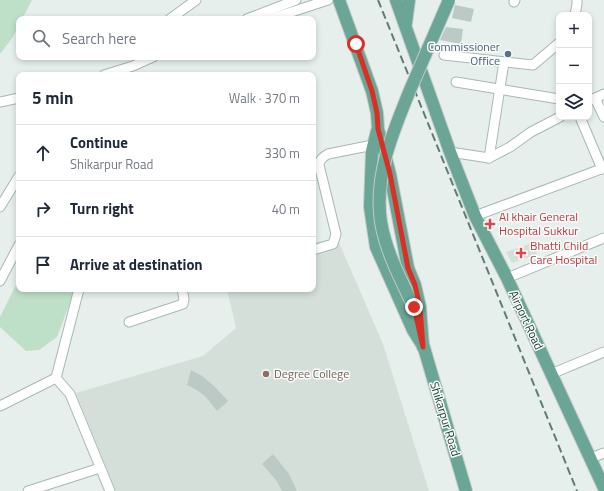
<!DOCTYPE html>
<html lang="en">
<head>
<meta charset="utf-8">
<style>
	:root { --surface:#fff; --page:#f2f2f3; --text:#1f2937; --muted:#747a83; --line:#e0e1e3 }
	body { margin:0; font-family:"Titillium Web",sans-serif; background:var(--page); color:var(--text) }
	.controls { position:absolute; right:12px; top:12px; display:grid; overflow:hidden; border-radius:8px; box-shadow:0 2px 6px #0003 }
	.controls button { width:36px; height:36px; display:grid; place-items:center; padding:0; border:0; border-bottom:1px solid var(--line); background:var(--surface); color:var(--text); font:20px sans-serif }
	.stop { position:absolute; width:12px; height:12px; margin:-9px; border:3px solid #d93025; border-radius:50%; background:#fff }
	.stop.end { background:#d93025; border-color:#fff; box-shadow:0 1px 4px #0008 }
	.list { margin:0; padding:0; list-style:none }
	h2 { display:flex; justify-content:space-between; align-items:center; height:52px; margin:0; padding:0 16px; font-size:17px }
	h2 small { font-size:13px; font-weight:400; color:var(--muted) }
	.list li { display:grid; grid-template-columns:26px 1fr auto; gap:12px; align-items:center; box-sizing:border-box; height:56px; padding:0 16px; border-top:1px solid var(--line) }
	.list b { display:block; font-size:15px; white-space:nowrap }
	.list p { margin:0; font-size:13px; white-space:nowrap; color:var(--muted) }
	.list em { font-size:13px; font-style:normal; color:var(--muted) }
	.icon { flex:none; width:22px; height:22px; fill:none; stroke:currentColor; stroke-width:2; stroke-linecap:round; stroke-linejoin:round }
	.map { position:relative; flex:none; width:604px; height:491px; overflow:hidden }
	.search { position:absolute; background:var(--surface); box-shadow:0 2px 6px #0003; left:16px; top:16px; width:300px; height:44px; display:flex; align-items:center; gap:10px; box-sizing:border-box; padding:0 14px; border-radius:8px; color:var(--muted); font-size:15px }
	.panel { position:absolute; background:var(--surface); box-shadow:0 2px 6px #0003; left:16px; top:72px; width:300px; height:220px; border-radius:8px }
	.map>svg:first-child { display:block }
	.built { fill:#d4dfda }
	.green { fill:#bfe0c8 }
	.building { fill:#bbcac4 }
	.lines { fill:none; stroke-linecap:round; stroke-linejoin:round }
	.minor-casing { stroke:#a8b8b2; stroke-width:11 }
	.major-casing { stroke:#c2cac8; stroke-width:14 }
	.minor { stroke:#fff; stroke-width:9 }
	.major { stroke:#6aa596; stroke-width:12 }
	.rail { stroke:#5f7d75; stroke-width:2; stroke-dasharray:8 4; stroke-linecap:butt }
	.major-bridge-casing { stroke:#c2cac8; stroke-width:14; stroke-linecap:butt }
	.major-bridge { stroke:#6aa596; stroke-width:12 }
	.route { stroke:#d93025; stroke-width:5 }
	.service-dot { fill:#5c6f8a; stroke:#f7fbf9; stroke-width:1.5 }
	.health-dot { fill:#e0444e; stroke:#f7fbf9; stroke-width:1.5 }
	.education-dot { fill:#8d6e63; stroke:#f7fbf9; stroke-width:1.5 }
	.labels { text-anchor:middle; stroke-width:3; stroke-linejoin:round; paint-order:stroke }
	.service-label { font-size:12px; fill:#4e5e75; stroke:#f7fbf9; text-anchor:end }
	.health-label { font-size:12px; fill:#be3a42; stroke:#f7fbf9; text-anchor:start }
	.street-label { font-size:12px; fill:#24423a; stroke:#f7fbf9 }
	.education-label { font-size:12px; fill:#785e54; stroke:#f7fbf9; text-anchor:start }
</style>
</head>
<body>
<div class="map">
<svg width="604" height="491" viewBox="0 0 604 491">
	<rect width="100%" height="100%" fill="#e6efeb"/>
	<g class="built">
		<polygon points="337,238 383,344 429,491 116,491 76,393 203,356 236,328 227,289 313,289 313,243"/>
		<polygon points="532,243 537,254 512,263 506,252"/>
	</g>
	<g class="green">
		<path d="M0,0H32L22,19H19C19,32 8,43 1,53H0Z"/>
		<polygon points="19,279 19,289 75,289 57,337 39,350 26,351 0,327 0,317"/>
	</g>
	<g class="building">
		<polygon points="455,5 474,9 471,22 452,18"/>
		<polygon points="446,27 463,29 461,44 440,40"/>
		<polygon points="191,370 202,376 214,386 228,401 217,411 206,397 197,390 187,385"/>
		<polygon points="273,454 289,474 297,491 282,491 276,480 262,464"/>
	</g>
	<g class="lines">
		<defs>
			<g id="minor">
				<polyline points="514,2 515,0"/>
				<polyline points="575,15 577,4 577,0"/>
				<polyline points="170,19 196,0"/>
				<polyline points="247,19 296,0"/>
				<polyline points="270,19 328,0"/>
				<polyline points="444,55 533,65 559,43"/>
				<polyline points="104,75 133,66 153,57"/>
				<polyline points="456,82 559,99"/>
				<polyline points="595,98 604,117"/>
				<polyline points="589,101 604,94"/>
				<polyline points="0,102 19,98"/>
				<polyline points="580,117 602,169"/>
				<polyline points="450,152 489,158 510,147 531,132 560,117"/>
				<polyline points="489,158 504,62"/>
				<polyline points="0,207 19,176"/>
				<polyline points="475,216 604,168"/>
				<path d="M313,250L333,244L336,234L319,165C320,159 323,157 328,154L373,145"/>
				<polyline points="507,278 604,238"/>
				<polyline points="0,281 19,245"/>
				<polyline points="79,289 56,378 70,394 110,491"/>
				<polyline points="129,322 183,304 184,299 182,289"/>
				<polyline points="551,374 604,352"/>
				<polyline points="0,406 56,378"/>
				<polyline points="591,458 604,453"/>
				<polyline points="28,491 100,468"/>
			</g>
			<g id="major">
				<polyline points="339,0 372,91 377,113 378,129 390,174 408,268 415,285 420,307 423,347"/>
				<polyline points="396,0 450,152 475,216 507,278 604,488"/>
				<polyline points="406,23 409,0"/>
				<polyline points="377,131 372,151 370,207 376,247 413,330 423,346"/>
				<polyline points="422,341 466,491"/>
			</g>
		</defs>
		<use href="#minor" class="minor-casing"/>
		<use href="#major" class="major-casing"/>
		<use href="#minor" class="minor"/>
		<use href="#major" class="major"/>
		<polyline class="rail" points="378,0 577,491"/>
		<defs>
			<path id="major-bridge" d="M414,307C401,280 386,252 381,222C374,175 393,132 410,90C423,60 436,30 449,0"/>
		</defs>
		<use href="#major-bridge" class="major-bridge-casing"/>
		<use href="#major-bridge" class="major-bridge"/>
	</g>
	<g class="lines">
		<polyline class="route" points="356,44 372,91 377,113 378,129 390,174 408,268 415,285 420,307 423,347 414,307"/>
	</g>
	<circle class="service-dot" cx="508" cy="54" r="4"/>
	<g class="health-dot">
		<path d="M488 218h4v4h4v4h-4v4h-4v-4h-4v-4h4z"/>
		<path d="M519 247h4v4h4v4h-4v4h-4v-4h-4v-4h4z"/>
	</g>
	<circle class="education-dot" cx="266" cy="374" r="4"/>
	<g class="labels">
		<g class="service-label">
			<text x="500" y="51">Commissioner<tspan x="500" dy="14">Office</tspan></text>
		</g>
		<g class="health-label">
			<text x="499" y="221">Al khair General<tspan x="499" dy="14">Hospital Sukkur</tspan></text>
			<text x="530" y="250">Bhatti Child<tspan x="530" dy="14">Care Hospital</tspan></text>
		</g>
		<g class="street-label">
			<text transform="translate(526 320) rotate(65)" y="4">Airport Road</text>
			<text transform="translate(445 419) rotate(73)" y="4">Shikarpur Road</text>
		</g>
		<g class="education-label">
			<text x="274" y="378">Degree College</text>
		</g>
	</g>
</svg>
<div class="controls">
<button>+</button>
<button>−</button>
<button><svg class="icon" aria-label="layers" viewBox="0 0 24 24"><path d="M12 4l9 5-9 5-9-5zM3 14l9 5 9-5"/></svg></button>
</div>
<div class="stop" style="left:356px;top:44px"></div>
<div class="stop end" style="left:414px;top:307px"></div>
<div class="search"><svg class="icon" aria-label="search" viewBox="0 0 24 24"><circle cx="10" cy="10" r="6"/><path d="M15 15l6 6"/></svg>Search here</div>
<section class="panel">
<h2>5 min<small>Walk · 370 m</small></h2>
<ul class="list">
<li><svg class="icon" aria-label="ahead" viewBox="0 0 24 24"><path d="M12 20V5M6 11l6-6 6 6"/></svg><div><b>Continue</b><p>Shikarpur Road</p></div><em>330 m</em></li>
<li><svg class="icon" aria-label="right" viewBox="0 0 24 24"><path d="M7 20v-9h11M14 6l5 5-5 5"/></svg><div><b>Turn right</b></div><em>40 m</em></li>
<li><svg class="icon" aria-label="arrive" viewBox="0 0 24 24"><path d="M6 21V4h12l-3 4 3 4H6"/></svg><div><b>Arrive at destination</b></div></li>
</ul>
</section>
</div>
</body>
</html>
